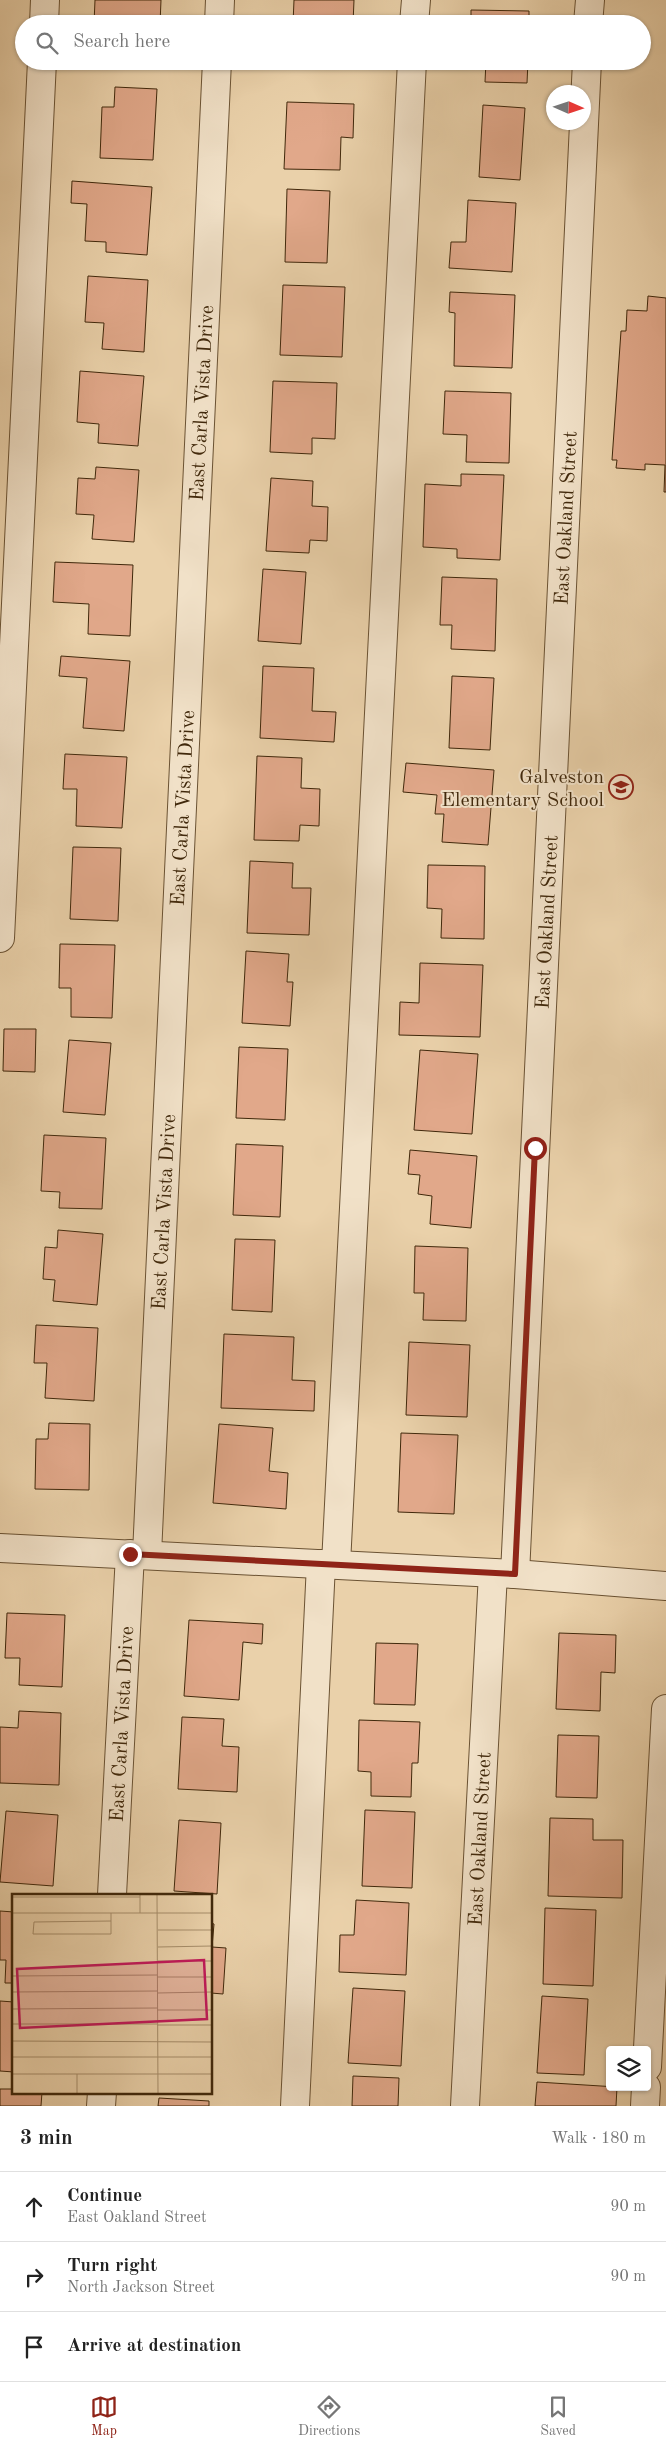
<!DOCTYPE html>
<html lang="en">
<head>
<meta charset="utf-8">
<style>
	:root { --surface:#fff; --page:#f6f6f6; --text:#222; --muted:#767676; --line:#e0e0e0; --accent:#8f2418 }
	body { margin:0; font-family:"Old Standard TT",serif; background:var(--page); color:var(--text) }
	.controls { position:absolute; right:15px; bottom:15px; display:grid; overflow:hidden; border-radius:5px; box-shadow:0 1px 4px #0004 }
	.controls button { width:45px; height:45px; display:grid; place-items:center; padding:0; border:0; border-bottom:1px solid var(--line); background:var(--surface); color:var(--text); font:25px sans-serif }
	.compass { position:absolute; left:546px; top:85px; width:45px; height:45px; border-radius:50%; background:var(--surface); box-shadow:0 1px 4px #0004; rotate:93deg }
	.stop { position:absolute; width:15px; height:15px; margin:-11px; border:4px solid #8f2418; border-radius:50%; background:#fff }
	.stop.end { background:#8f2418; border-color:#fff; box-shadow:0 1px 5px #0008 }
	.list { margin:0; padding:0; list-style:none }
	h2 { display:flex; justify-content:space-between; align-items:center; height:65px; margin:0; padding:0 20px; font-size:21px }
	h2 small { font-size:16px; font-weight:400; color:var(--muted) }
	.list li { display:grid; grid-template-columns:32px 1fr auto; gap:15px; align-items:center; box-sizing:border-box; height:70px; padding:0 20px; border-top:1px solid var(--line) }
	.list b { display:block; font-size:19px; white-space:nowrap }
	.list p { margin:0; font-size:16px; white-space:nowrap; color:var(--muted) }
	.list em { font-size:16px; font-style:normal; color:var(--muted) }
	.icon { flex:none; width:28px; height:28px; fill:none; stroke:currentColor; stroke-width:2; stroke-linecap:round; stroke-linejoin:round }
	.map { position:relative; flex:none; width:666px; height:2106px; overflow:hidden }
	.search { position:absolute; background:var(--surface); box-shadow:0 1px 4px #0004; left:15px; right:15px; top:15px; height:55px; display:flex; align-items:center; gap:12px; box-sizing:border-box; padding:0 18px; border-radius:28px; color:var(--muted); font-size:19px }
	.sheet { height:275px; background:var(--surface) }
	nav { display:flex; justify-content:space-around; align-items:center; box-sizing:border-box; height:70px; border-top:1px solid var(--line); background:var(--surface); font-size:14px; color:var(--muted) }
	nav a { display:grid; justify-items:center; gap:2px }
	nav .on { color:var(--accent) }
	.map>svg:first-child { display:block }
	.building { fill:#e1a88a; stroke:#40280b }
	.lines { fill:none; stroke-linecap:round; stroke-linejoin:round }
	.minor-casing { stroke:#6a5233; stroke-width:30 }
	.minor { stroke:#f1e1c8; stroke-width:28 }
	.route { stroke:#8f2418; stroke-width:6 }
	.labels { text-anchor:middle; stroke-width:4; stroke-linejoin:round; paint-order:stroke }
	.street-label { font-size:20px; fill:#40280b; stroke:#f1e1c8 }
	.poi-label { font-size:20px; fill:#40280b; stroke:#f1e1c8; text-anchor:end }
	.inset-road { fill:none; stroke:#a68d6a; stroke-width:1 }
	.view { fill:#c2185b; fill-opacity:0.15; stroke:#c2185b; stroke-width:2.5 }
	.inset-edge { fill:none; stroke:#40280b; stroke-width:2.5 }
</style>
</head>
<body>
<div class="map">
<svg width="666" height="2106" viewBox="0 0 666 2106">
	<rect width="100%" height="100%" fill="#ead1aa"/>
	<filter id="stains"><feTurbulence type="fractalNoise" baseFrequency=".004" numOctaves="4"/><feColorMatrix values="0 0 0 0 .2 0 0 0 0 .09 0 0 0 0 .02 0 0 0 .5 -.17"/></filter>
	<radialGradient id="worn" r=".72"><stop offset=".6" stop-color="#630" stop-opacity="0"/><stop offset="1" stop-color="#630" stop-opacity=".3"/></radialGradient>
	<g class="building">
		<polygon points="95,0 161,0 160,24 94,24"/>
		<polygon points="294,0 354,0 353,24 293,24"/>
		<polygon points="471,10 529,11 529,24 471,24"/>
		<polygon points="93,61 159,61 159,65"/>
		<polygon points="292,61 352,61 351,69 292,68"/>
		<polygon points="486,61 528,61 527,83 485,82"/>
		<polygon points="115,87 157,89 153,160 100,158 102,107 114,107"/>
		<polygon points="287,102 354,104 353,138 341,137 340,170 284,169"/>
		<polygon points="483,105 525,108 520,180 479,177"/>
		<polygon points="72,181 152,187 147,255 106,252 106,242 85,241 87,204 71,203"/>
		<polygon points="287,189 330,191 327,263 285,262"/>
		<polygon points="468,200 516,203 512,272 449,268 451,242 466,242"/>
		<polygon points="88,276 148,280 144,352 102,349 104,323 85,322"/>
		<polygon points="283,285 345,287 342,357 280,355"/>
		<polygon points="450,292 515,295 512,368 454,366 455,313 449,312"/>
		<polygon points="648,296 666,298 666,492 664,492 665,465 645,464 645,470 616,468 617,460 612,460 621,331 626,331 627,310 647,311"/>
		<polygon points="80,371 144,376 138,446 98,443 99,424 77,422"/>
		<polygon points="273,381 337,383 335,439 312,438 312,454 270,452"/>
		<polygon points="445,391 511,393 509,463 466,462 467,435 443,434"/>
		<polygon points="96,467 139,470 134,542 92,539 94,515 76,514 78,478 95,479"/>
		<polygon points="461,474 504,475 500,560 457,558 457,549 423,547 425,484 461,486"/>
		<polygon points="271,478 313,481 312,506 328,507 327,541 310,540 309,553 266,551"/>
		<polygon points="55,562 133,565 130,636 88,634 89,604 53,602"/>
		<polygon points="263,569 306,572 301,644 258,641"/>
		<polygon points="442,577 497,579 495,651 451,649 452,625 440,625"/>
		<polygon points="61,656 130,661 124,731 83,728 87,678 59,676"/>
		<polygon points="263,666 314,668 312,711 336,712 334,742 260,738"/>
		<polygon points="452,676 494,678 490,750 449,748"/>
		<polygon points="65,754 127,757 122,828 76,826 77,789 63,789"/>
		<polygon points="257,756 302,758 301,788 320,789 319,826 300,825 299,841 254,840"/>
		<polygon points="406,763 494,770 488,845 442,842 444,814 435,814 437,795 403,792"/>
		<polygon points="73,847 121,848 118,921 70,919"/>
		<polygon points="250,861 293,863 292,888 311,888 309,935 247,933"/>
		<polygon points="428,865 485,866 484,939 441,938 442,909 427,908"/>
		<polygon points="60,944 115,945 112,1018 71,1017 71,988 59,988"/>
		<polygon points="246,951 289,954 287,982 293,982 290,1026 242,1023"/>
		<polygon points="420,963 483,965 480,1037 399,1035 400,1002 419,1003"/>
		<polygon points="4,1029 36,1029 35,1072 3,1071"/>
		<polygon points="69,1040 111,1043 105,1115 63,1112"/>
		<polygon points="239,1047 288,1049 285,1120 236,1118"/>
		<polygon points="420,1050 478,1054 472,1134 414,1130"/>
		<polygon points="44,1135 106,1138 102,1209 59,1208 60,1192 41,1191"/>
		<polygon points="236,1144 283,1146 280,1217 233,1215"/>
		<polygon points="410,1150 477,1156 471,1228 430,1224 432,1196 418,1194 420,1175 408,1174"/>
		<polygon points="58,1230 103,1234 97,1305 53,1301 55,1280 43,1279 45,1247 57,1248"/>
		<polygon points="235,1239 275,1240 272,1312 232,1310"/>
		<polygon points="415,1246 468,1248 466,1321 423,1320 424,1293 414,1293"/>
		<polygon points="36,1325 98,1328 94,1401 45,1398 47,1363 34,1363"/>
		<polygon points="224,1334 294,1337 292,1380 315,1381 314,1411 221,1408"/>
		<polygon points="409,1342 470,1345 467,1417 406,1415"/>
		<polygon points="49,1423 90,1424 89,1490 35,1489 36,1439 48,1439"/>
		<polygon points="219,1424 273,1428 269,1471 288,1473 286,1509 213,1503"/>
		<polygon points="401,1433 458,1435 454,1514 398,1512"/>
		<polygon points="7,1613 65,1615 62,1687 19,1685 20,1658 5,1658"/>
		<polygon points="189,1620 263,1624 262,1644 243,1642 239,1700 184,1696"/>
		<polygon points="559,1633 616,1635 615,1673 601,1672 600,1711 556,1709"/>
		<polygon points="376,1643 418,1644 415,1705 374,1704"/>
		<polygon points="19,1711 61,1713 59,1785 0,1783 0,1727 18,1728"/>
		<polygon points="182,1717 224,1719 222,1746 239,1747 237,1792 178,1789"/>
		<polygon points="359,1720 420,1722 418,1763 412,1763 411,1797 371,1796 371,1772 358,1771"/>
		<polygon points="558,1735 599,1736 597,1798 556,1797"/>
		<polygon points="365,1810 415,1812 412,1888 362,1886"/>
		<polygon points="6,1811 58,1815 53,1886 0,1882"/>
		<polygon points="550,1818 593,1819 593,1840 623,1840 622,1898 548,1896"/>
		<polygon points="179,1820 221,1823 217,1894 174,1891"/>
		<polygon points="356,1900 409,1903 406,1975 339,1972 340,1935 354,1935"/>
		<polygon points="545,1908 596,1910 593,1986 543,1984"/>
		<polygon points="0,1911 14,1912 14,1983 5,1983 6,1960 0,1960"/>
		<polygon points="211,1923 214,1924 212,1947 226,1948 223,1994 211,1993"/>
		<polygon points="353,1988 405,1991 401,2066 348,2063"/>
		<polygon points="542,1996 588,1999 584,2075 537,2073"/>
		<polygon points="0,2001 14,2002 14,2072 0,2071"/>
		<polygon points="353,2076 399,2078 398,2106 352,2106"/>
		<polygon points="537,2082 617,2087 616,2106 535,2106"/>
		<polygon points="0,2089 14,2089 14,2092 42,2092 41,2106 0,2106"/>
		<polygon points="159,2098 209,2101 209,2106 158,2106"/>
	</g>
	<g class="lines">
		<defs>
			<g id="minor">
				<polyline points="44,24 45,0"/>
				<polyline points="219,24 220,0"/>
				<polyline points="414,24 416,0"/>
				<polyline points="588,24 590,0"/>
				<polyline points="0,938 42,61"/>
				<polyline points="0,1548 515,1574 666,1586"/>
				<polyline points="147,1554 217,61"/>
				<polyline points="336,1564 412,61"/>
				<polyline points="515,1574 587,61"/>
				<polyline points="112,1895 130,1554"/>
				<polyline points="647,2067 666,1709"/>
				<polyline points="101,2106 102,2092"/>
				<polyline points="295,2106 321,1564"/>
				<polyline points="465,2106 493,1573"/>
				<polyline points="645,2106 646,2087"/>
			</g>
		</defs>
		<use href="#minor" class="minor-casing"/>
		<use href="#minor" class="minor"/>
	</g>
	<g class="lines">
		<polyline class="route" points="130,1554 515,1574 535,1148"/>
	</g>
	<defs>
		<symbol id="school-ring" viewBox="-11 -11 22 22"><circle r="9.5" fill="#f1e1c8" stroke="#8f2418" stroke-width="1.5"/><path d="M0-5L7-2L0 1L-7-2ZM-4 1L0 2.5L4 1V4Q0 6-4 4Z" fill="#8f2418"/></symbol>
	</defs>
	<g fill-rule="evenodd">
		<use href="#school-ring" x="607" y="773" width="28" height="28"/>
	</g>
	<g class="labels">
		<g class="street-label">
			<text transform="translate(201 403) rotate(-87)" y="7">East Carla Vista Drive</text>
			<text transform="translate(565 518) rotate(-87)" y="7">East Oakland Street</text>
			<text transform="translate(182 808) rotate(-87)" y="7">East Carla Vista Drive</text>
			<text transform="translate(546 922) rotate(-87)" y="7">East Oakland Street</text>
			<text transform="translate(163 1212) rotate(-87)" y="7">East Carla Vista Drive</text>
			<text transform="translate(121 1724) rotate(-87)" y="7">East Carla Vista Drive</text>
			<text transform="translate(479 1839) rotate(-87)" y="7">East Oakland Street</text>
		</g>
		<g class="poi-label">
			<text x="604" y="783">Galveston<tspan x="604" dy="23">Elementary School</tspan></text>
		</g>
	</g>
	<g transform="translate(12 1894)">
		<rect width="200" height="200" fill="#ead1aa"/>
		<path class="inset-road" d="M145,0L146,200M0,3H128M0,19H200M99,19V40H21L22,28L99,27M128,19V1M146,36H200M146,53L200,52M146,67H200M0,82L145,81M145,83H200M0,98L145,97M145,99L200,98M0,115L145,114M145,116H200M0,130H145M145,131H200M0,147L200,148M0,163H200M0,180H200M65,200V180"/>
		<path class="view" d="M192,66L195,125L8,134L5,75Z"/>
		<rect width="200" height="200" class="inset-edge"/>
	</g>
	<rect width="100%" height="100%" filter="url(#stains)"/>
	<rect width="100%" height="100%" fill="url(#worn)"/>
</svg>
<div class="controls">
<button><svg class="icon" aria-label="layers" viewBox="0 0 24 24"><path d="M12 4l9 5-9 5-9-5zM3 14l9 5 9-5"/></svg></button>
</div>
<svg class="compass" viewBox="-18 -18 36 36"><path d="M0-13l5 13h-10z" fill="#e53935"/><path d="M0 13l5-13h-10z" fill="#767676"/></svg>
<div class="stop" style="left:535px;top:1148px"></div>
<div class="stop end" style="left:130px;top:1554px"></div>
<div class="search"><svg class="icon" aria-label="search" viewBox="0 0 24 24"><circle cx="10" cy="10" r="6"/><path d="M15 15l6 6"/></svg>Search here</div>
</div>
<section class="sheet">
<h2>3 min<small>Walk · 180 m</small></h2>
<ul class="list">
<li><svg class="icon" aria-label="ahead" viewBox="0 0 24 24"><path d="M12 20V5M6 11l6-6 6 6"/></svg><div><b>Continue</b><p>East Oakland Street</p></div><em>90 m</em></li>
<li><svg class="icon" aria-label="right" viewBox="0 0 24 24"><path d="M7 20v-9h11M14 6l5 5-5 5"/></svg><div><b>Turn right</b><p>North Jackson Street</p></div><em>90 m</em></li>
<li><svg class="icon" aria-label="arrive" viewBox="0 0 24 24"><path d="M6 21V4h12l-3 4 3 4H6"/></svg><div><b>Arrive at destination</b></div></li>
</ul>
</section>
<nav>
<a class="on"><svg class="icon" aria-label="map" viewBox="0 0 24 24"><path d="M3 6l6-2 6 2 6-2v14l-6 2-6-2-6 2zM9 4v14M15 6v14"/></svg>Map</a>
<a><svg class="icon" aria-label="directions" viewBox="0 0 24 24"><path d="M12 3l9 9-9 9-9-9zM9 14v-3h6M13 9l2 2-2 2"/></svg>Directions</a>
<a><svg class="icon" aria-label="saved" viewBox="0 0 24 24"><path d="M7 4h10v16l-5-4-5 4z"/></svg>Saved</a>
</nav>
</body>
</html>
